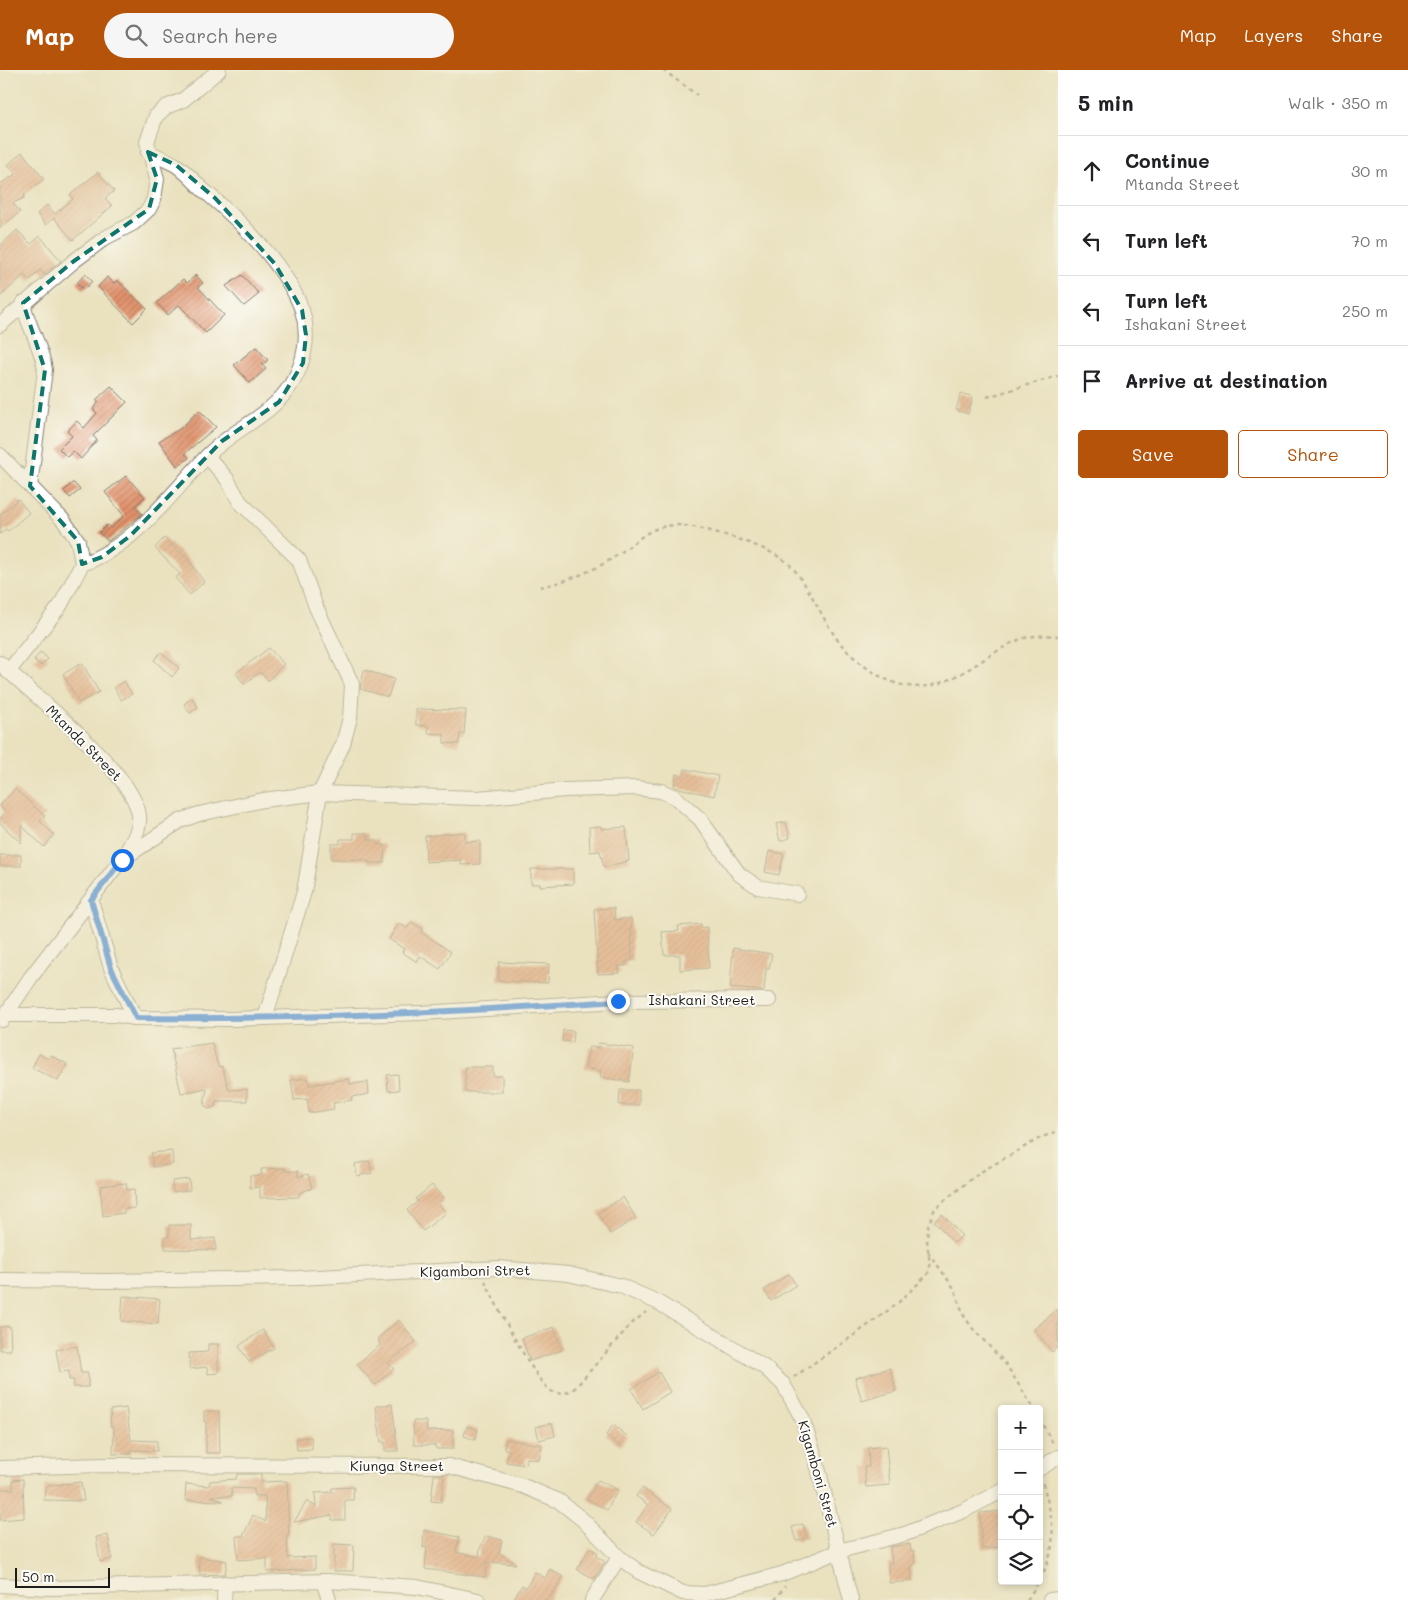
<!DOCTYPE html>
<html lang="en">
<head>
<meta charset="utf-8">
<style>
	:root { --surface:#fff; --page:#f6f6f6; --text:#202124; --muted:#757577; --line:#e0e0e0; --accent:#b45309 }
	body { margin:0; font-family:Mali,sans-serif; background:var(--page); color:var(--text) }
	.controls { position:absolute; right:15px; bottom:15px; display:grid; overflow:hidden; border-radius:5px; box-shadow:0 2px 8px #0003 }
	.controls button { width:45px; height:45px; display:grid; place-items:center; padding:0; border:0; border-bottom:1px solid var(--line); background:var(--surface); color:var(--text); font:25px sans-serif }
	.scale { position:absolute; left:15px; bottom:12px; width:95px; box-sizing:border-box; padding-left:5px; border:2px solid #1c1c1c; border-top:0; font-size:14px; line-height:18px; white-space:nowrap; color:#1c1c1c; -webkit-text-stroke:4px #fdfcf7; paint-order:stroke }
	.stop { position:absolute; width:15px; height:15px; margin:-11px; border:4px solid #1a73e8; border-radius:50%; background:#fff }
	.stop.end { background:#1a73e8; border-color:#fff; box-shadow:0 1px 5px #0008 }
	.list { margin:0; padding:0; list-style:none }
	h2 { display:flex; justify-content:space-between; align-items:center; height:65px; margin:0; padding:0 20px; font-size:21px }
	h2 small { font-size:16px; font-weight:400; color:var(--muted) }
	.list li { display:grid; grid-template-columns:32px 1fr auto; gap:15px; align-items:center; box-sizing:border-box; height:70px; padding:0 20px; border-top:1px solid var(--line) }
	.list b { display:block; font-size:19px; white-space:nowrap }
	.list p { margin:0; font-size:16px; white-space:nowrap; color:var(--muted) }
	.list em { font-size:16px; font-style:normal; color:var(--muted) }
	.actions { display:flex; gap:10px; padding:15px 20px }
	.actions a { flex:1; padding:11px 0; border:1px solid var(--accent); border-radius:5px; text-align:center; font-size:18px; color:var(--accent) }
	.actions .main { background:var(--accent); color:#fff }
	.icon { flex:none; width:28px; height:28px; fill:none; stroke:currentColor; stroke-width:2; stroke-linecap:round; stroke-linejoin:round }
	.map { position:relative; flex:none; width:1058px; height:1530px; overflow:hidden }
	header { display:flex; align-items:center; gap:30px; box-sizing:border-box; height:70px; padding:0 25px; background:var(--accent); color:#fff }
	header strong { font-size:24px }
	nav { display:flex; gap:28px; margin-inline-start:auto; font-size:18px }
	.search { width:350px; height:45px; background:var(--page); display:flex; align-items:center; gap:12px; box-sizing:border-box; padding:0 18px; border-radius:28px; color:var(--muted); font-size:19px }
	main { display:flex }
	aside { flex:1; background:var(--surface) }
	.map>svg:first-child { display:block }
	.building { fill:url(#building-hatch) }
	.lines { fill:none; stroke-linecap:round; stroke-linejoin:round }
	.minor-casing { stroke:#837e6e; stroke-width:16 }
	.path { stroke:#837e6e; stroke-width:2.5; stroke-dasharray:4 4; stroke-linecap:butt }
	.minor { stroke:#fff; stroke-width:14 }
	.route { stroke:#1a73e8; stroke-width:6 }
	.marked { fill:none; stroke:#0f766e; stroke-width:4; stroke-dasharray:10 6; stroke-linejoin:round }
	.labels { text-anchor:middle; stroke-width:4; stroke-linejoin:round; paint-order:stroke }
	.street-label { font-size:14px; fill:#1c1c1c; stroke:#fdfcf7 }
</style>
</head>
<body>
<header>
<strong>Map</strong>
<div class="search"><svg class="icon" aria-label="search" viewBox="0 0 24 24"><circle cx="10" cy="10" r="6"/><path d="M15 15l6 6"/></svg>Search here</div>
<nav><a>Map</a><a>Layers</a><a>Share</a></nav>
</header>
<main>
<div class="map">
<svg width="1058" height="1530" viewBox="0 0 1058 1530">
	<defs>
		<pattern id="building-hatch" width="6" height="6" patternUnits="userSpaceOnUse" patternTransform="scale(1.25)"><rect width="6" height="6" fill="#e2936c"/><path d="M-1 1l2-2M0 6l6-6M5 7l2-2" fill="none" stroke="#b67758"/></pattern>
	</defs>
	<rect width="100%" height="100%" fill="#fdfcf7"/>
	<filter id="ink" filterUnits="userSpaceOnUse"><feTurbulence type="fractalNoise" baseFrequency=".02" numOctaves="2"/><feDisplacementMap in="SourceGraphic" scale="10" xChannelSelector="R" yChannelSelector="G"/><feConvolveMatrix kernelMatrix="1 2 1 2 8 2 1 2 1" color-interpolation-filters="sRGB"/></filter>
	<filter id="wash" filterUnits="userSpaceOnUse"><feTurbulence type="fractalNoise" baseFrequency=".0096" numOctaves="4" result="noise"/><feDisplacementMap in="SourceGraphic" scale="20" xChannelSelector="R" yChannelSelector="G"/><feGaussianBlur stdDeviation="1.12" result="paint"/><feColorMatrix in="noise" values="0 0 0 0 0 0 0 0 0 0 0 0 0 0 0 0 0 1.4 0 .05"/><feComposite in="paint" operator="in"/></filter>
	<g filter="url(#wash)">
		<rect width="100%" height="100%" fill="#eae1bf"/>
		<g id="blocks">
			<g class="building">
				<polygon points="22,82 44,109 25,124 24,128 13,133 20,142 0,158 0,114 16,104 8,95"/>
				<polygon points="98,102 114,121 105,128 112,136 73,170 54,148 46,155 37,144 47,135 55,144 73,129 70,125"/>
				<polygon points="17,160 31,174 40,166 61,191 45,205 40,200 29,211 24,205 0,227 0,176"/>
				<polygon points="85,204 92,211 84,220 77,213"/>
				<polygon points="196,205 203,213 198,217 224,245 206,263 179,235 168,245 157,233 183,209 187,213"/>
				<polygon points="242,205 259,224 244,236 226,216"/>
				<polygon points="107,207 114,213 117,210 147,239 133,253 98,217"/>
				<polygon points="256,277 268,290 262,295 266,299 250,313 234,295"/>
				<polygon points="111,316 127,332 93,366 97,370 81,389 73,381 67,387 59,379 72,366 67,361 77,351 84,358 97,343 93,339 99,332 96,330"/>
				<polygon points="961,323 973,327 968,344 956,340"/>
				<polygon points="199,340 216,357 185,383 189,388 177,396 159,371 181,358"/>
				<polygon points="126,406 145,427 135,436 142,444 108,471 99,463 107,455 111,458 124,446 105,422"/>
				<polygon points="72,413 74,413 80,420 70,428 64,421"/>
				<polygon points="18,429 29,443 8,461 6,459 0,464 0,445"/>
				<polygon points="164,468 189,490 204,512 190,525 175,508 180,504 155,478"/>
				<polygon points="269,578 284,594 268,610 260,602 244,614 236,603"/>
				<polygon points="41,582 48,589 41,596 34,590"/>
				<polygon points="161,582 179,598 172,607 154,590"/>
				<polygon points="82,593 99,622 79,633 63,604"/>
				<polygon points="364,600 394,609 388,627 360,619"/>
				<polygon points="124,611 132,624 121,630 114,617"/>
				<polygon points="192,628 198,637 190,643 184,634"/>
				<polygon points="416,639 466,640 464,664 460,664 459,674 444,673 444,664 428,663 428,656 416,655"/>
				<polygon points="685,699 718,706 714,726 674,717 676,704 683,706"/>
				<polygon points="15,719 45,746 40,751 54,765 44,777 21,755 21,773 0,753 0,748 5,743 0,735"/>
				<polygon points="786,752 790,768 780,771 776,754"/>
				<polygon points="601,756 601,759 626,757 629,791 604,797 600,781 590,782 589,757"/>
				<polygon points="465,762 465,772 480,771 480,794 461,795 461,790 426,792 425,766"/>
				<polygon points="354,763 366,763 369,770 377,770 377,774 385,775 384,793 368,793 368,790 331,789 331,774 340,774 340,769 354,769"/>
				<polygon points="769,781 784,784 779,805 765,802"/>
				<rect x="0" y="785" width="21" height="11"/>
				<polygon points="531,799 573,799 573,814 540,816 540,814 531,814"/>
				<polygon points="614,838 615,850 631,848 632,891 626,891 626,896 618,896 620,903 598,904 594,839"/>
				<polygon points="411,852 423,859 421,862 451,882 440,899 420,886 417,892 402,882 404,879 389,869 399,853 407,858"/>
				<polygon points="701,854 701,858 707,857 709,898 680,900 680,885 664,885 662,862 679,861 678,856"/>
				<polygon points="733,878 772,884 769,899 766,899 764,921 730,918"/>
				<polygon points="499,892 549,894 548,913 498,911"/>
				<polygon points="563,960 574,961 573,972 562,971"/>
				<polygon points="212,973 217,993 219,997 222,996 229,1020 247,1019 247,1031 216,1031 215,1037 209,1039 204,1035 207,1018 181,1023 171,979"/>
				<polygon points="599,973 634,978 629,1012 600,1007 601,1001 585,998 589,977 598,978"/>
				<polygon points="39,984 48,989 50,985 67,994 58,1011 32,998"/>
				<polygon points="465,997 493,997 493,1006 502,1006 502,1022 465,1022"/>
				<polygon points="398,1004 399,1020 388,1021 387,1005"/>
				<polygon points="308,1008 309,1015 349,1009 350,1014 368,1012 369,1024 351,1027 352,1030 333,1033 334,1039 309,1043 307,1029 294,1030 291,1010"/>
				<polygon points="620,1020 639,1020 639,1035 619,1035"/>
				<polygon points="172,1081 173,1094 153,1097 151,1083"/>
				<polygon points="369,1091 372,1103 357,1106 355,1094"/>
				<polygon points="285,1098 285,1101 298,1101 298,1107 308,1104 312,1118 299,1123 299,1127 260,1128 260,1117 250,1118 250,1106 262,1105 261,1099"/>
				<polygon points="189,1109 190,1120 173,1122 172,1111"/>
				<polygon points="126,1113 127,1120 134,1119 135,1138 124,1139 124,1143 103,1146 100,1116"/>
				<polygon points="432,1115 444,1129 438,1133 446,1143 423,1161 407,1140 418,1131 415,1129"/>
				<polygon points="623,1127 636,1148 610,1164 598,1143"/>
				<polygon points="942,1144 962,1166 954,1173 934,1151"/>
				<polygon points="169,1155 191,1155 191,1170 215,1168 216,1180 165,1179 165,1167 169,1167"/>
				<polygon points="789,1204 796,1215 771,1231 764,1220"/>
				<polygon points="123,1226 160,1229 158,1254 121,1251"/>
				<polygon points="1058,1239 1058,1277 1052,1282 1034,1259"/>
				<polygon points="399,1250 416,1272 388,1293 394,1299 375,1315 357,1294 380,1275 378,1268"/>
				<polygon points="10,1256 11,1280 0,1280 0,1257"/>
				<polygon points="554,1257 562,1280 530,1291 522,1268"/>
				<polygon points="263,1260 274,1278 249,1292 239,1276"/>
				<polygon points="208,1274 218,1274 218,1303 208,1304 207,1297 190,1299 189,1283 208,1282"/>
				<polygon points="77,1276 81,1303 88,1303 88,1317 73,1317 74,1310 69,1310 69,1301 60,1302 56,1280"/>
				<polygon points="890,1298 896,1321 862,1331 855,1308"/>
				<polygon points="659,1302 670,1322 643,1339 631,1319"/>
				<polygon points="392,1334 398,1381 385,1381 385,1372 381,1372 376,1336"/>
				<polygon points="126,1338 131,1370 157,1371 157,1381 131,1380 131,1384 113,1384 114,1357 111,1357 110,1340"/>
				<polygon points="204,1341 219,1341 220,1383 206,1383 206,1352 204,1352"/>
				<polygon points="413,1351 426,1351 427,1361 453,1360 453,1379 436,1379 435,1375 414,1375"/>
				<polygon points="552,1353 555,1366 539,1370 536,1357"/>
				<polygon points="613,1355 627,1366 620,1376 606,1365"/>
				<polygon points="467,1356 478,1360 475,1370 464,1366"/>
				<polygon points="311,1367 312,1379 297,1380 296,1368"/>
				<polygon points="506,1369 542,1375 539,1390 526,1388 525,1395 506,1392 509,1380 504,1379"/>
				<polygon points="886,1376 890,1415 866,1417 864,1397 869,1397 868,1378"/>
				<polygon points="237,1404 261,1404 261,1412 287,1411 289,1466 287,1466 288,1488 315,1487 315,1499 267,1502 267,1488 238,1490 236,1466 243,1466 253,1445 266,1452 265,1426 254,1426 254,1419 231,1418 232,1426 211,1426 223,1431 185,1430 186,1414 209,1416 210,1411 236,1409"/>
				<polygon points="434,1405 444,1405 441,1432 431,1431"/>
				<polygon points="23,1409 24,1448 0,1450 0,1419 13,1419 13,1410"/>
				<polygon points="598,1410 618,1420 607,1440 587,1429"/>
				<polygon points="81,1412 84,1431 44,1430 45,1416"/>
				<polygon points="354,1417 353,1430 345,1430 345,1450 332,1450 332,1445 294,1452 307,1431 316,1437 315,1423 332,1422 332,1418"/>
				<polygon points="642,1418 672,1439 654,1464 636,1452 648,1435 636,1426"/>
				<polygon points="1002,1441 1002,1461 1000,1461 1001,1477 982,1479 980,1443"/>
				<polygon points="803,1454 807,1468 796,1471 792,1457"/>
				<polygon points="424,1460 459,1467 456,1482 479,1487 480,1478 486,1466 502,1470 499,1483 516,1494 487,1492 485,1507 425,1499 427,1477 423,1478"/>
				<polygon points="108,1465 112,1489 100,1492 96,1467"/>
				<polygon points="334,1474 354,1475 353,1501 334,1501"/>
				<polygon points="910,1474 911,1481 914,1481 915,1495 911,1495 912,1511 889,1513 888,1493 892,1493 890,1477"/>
				<polygon points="590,1478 598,1483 596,1486 605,1492 594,1509 577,1499"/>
				<polygon points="199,1487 227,1491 225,1504 200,1505"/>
				<polygon points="550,1499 563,1507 548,1530 513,1530 522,1515 526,1518 535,1502 545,1508"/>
			</g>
		</g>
	</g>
	<g filter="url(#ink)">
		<use href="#blocks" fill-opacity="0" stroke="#837e6e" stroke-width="1"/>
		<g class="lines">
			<defs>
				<g id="minor">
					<path d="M23,233C28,257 42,277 45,300L30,416"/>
					<polyline points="0,255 74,191 105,168 134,153 149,139 154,129 157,109 147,72 156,46 166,37 183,30 219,0"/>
					<polyline points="0,385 63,450 78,471 82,494 60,536 8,602"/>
					<polyline points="207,386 227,409 240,432 299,490 316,537 352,614 350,648 343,674 320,723 304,822 265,948"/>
					<path d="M82,494C134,476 170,425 207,386C233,359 270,347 290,316C305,294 310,266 302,240C286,195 237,148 201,118C193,110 185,101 176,95C167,90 157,86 148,82"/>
					<path d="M0,593C30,623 145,710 139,752C138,765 128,779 121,790L31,907L2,950"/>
					<polyline points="121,790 180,751 199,744 263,730 320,723 477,728 565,720 635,718 661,721 675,727 700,749 739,804 758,817 797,824"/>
					<polyline points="91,830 111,898 135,948"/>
					<polyline points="6,945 117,945 135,948 232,949 421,943 618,931 769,930"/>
					<polyline points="0,1210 109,1211 298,1208 498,1198 568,1204 621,1216 657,1232 714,1266 764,1297 783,1314 802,1348 815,1386 851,1530"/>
					<polyline points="0,1398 103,1395 449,1396 523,1416 559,1431 583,1450 620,1488 639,1502 683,1523 705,1524 782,1504 839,1481 905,1464 963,1441 1002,1421"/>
					<polyline points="1039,1399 1058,1387"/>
					<polyline points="323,1511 329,1530"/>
					<polyline points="0,1515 49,1518 328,1511 417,1517 478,1530"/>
					<polyline points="224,1530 225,1513"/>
					<polyline points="592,1530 616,1492"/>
					<polyline points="1050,1530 1058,1529"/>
				</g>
			</defs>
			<use href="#minor" class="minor-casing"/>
			<g class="path">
				<polyline points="663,0 697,25"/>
				<polyline points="987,327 1058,306"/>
				<path d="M540,517C565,512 594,501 616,486C637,472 648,456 675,455C700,455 774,477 791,496C810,517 820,545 837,569C852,589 882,613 908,616C950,623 984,583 1021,569C1033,565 1046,565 1058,566"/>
				<polyline points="928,1182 954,1218 964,1246 973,1259 1005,1293 1034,1339"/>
				<path d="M485,1211C495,1233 534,1309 551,1321C560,1326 569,1323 576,1317L630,1255L646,1242"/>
				<polyline points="794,1307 874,1251 899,1232 928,1204 930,1196 927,1170 928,1156 935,1138 979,1103 1040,1068 1058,1061"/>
				<polyline points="1039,1348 1054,1375"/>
				<polyline points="775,1530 785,1516"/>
				<path d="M1027,1530C1058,1484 1058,1465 1042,1411"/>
			</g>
			<use href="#minor" class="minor"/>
		</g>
	</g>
	<g class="lines" filter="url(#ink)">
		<path class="route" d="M122,790L91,830L111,898L136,948C297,950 457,942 618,931"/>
	</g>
	<path d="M0 0H1058V1530H0ZM148,82L176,95L215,128L275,194L302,240L306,265L303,293L279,332L222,371L130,466L102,487L82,494L78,471L30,416L45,300L23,233L74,191L149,139L157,109Z" fill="#eae1bf" fill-opacity=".55" fill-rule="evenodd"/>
	<path class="marked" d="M148,82L176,95L215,128L275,194L302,240L306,265L303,293L279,332L222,371L130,466L102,487L82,494L78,471L30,416L45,300L23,233L74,191L149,139L157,109Z"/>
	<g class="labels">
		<g class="street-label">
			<text transform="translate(84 673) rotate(45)" y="5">Mtanda Street</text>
			<text x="702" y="935">Ishakani Street</text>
			<text transform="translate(475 1201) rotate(-1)" y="5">Kigamboni Stret</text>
			<text x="397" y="1401">Kiunga Street</text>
			<text transform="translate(818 1404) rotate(74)" y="5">Kigamboni Stret</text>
		</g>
	</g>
</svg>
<div class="controls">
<button>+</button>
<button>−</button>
<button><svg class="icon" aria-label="locate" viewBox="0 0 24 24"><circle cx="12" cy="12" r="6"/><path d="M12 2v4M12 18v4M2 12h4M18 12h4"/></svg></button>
<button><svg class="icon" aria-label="layers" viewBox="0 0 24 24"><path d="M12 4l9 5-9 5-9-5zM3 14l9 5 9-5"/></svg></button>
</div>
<div class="scale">50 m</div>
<div class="stop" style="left:122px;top:790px"></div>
<div class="stop end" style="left:618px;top:931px"></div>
</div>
<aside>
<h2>5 min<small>Walk · 350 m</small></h2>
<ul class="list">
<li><svg class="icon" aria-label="ahead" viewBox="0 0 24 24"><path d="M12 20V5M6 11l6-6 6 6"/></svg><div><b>Continue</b><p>Mtanda Street</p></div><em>30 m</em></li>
<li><svg class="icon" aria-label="left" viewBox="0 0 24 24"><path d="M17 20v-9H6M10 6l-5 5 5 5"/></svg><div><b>Turn left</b></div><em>70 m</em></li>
<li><svg class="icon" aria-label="left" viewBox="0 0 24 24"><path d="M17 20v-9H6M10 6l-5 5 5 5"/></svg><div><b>Turn left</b><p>Ishakani Street</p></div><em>250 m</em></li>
<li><svg class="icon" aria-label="arrive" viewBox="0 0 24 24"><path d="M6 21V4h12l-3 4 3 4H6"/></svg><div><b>Arrive at destination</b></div></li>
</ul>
<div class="actions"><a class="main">Save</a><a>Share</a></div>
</aside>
</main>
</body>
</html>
